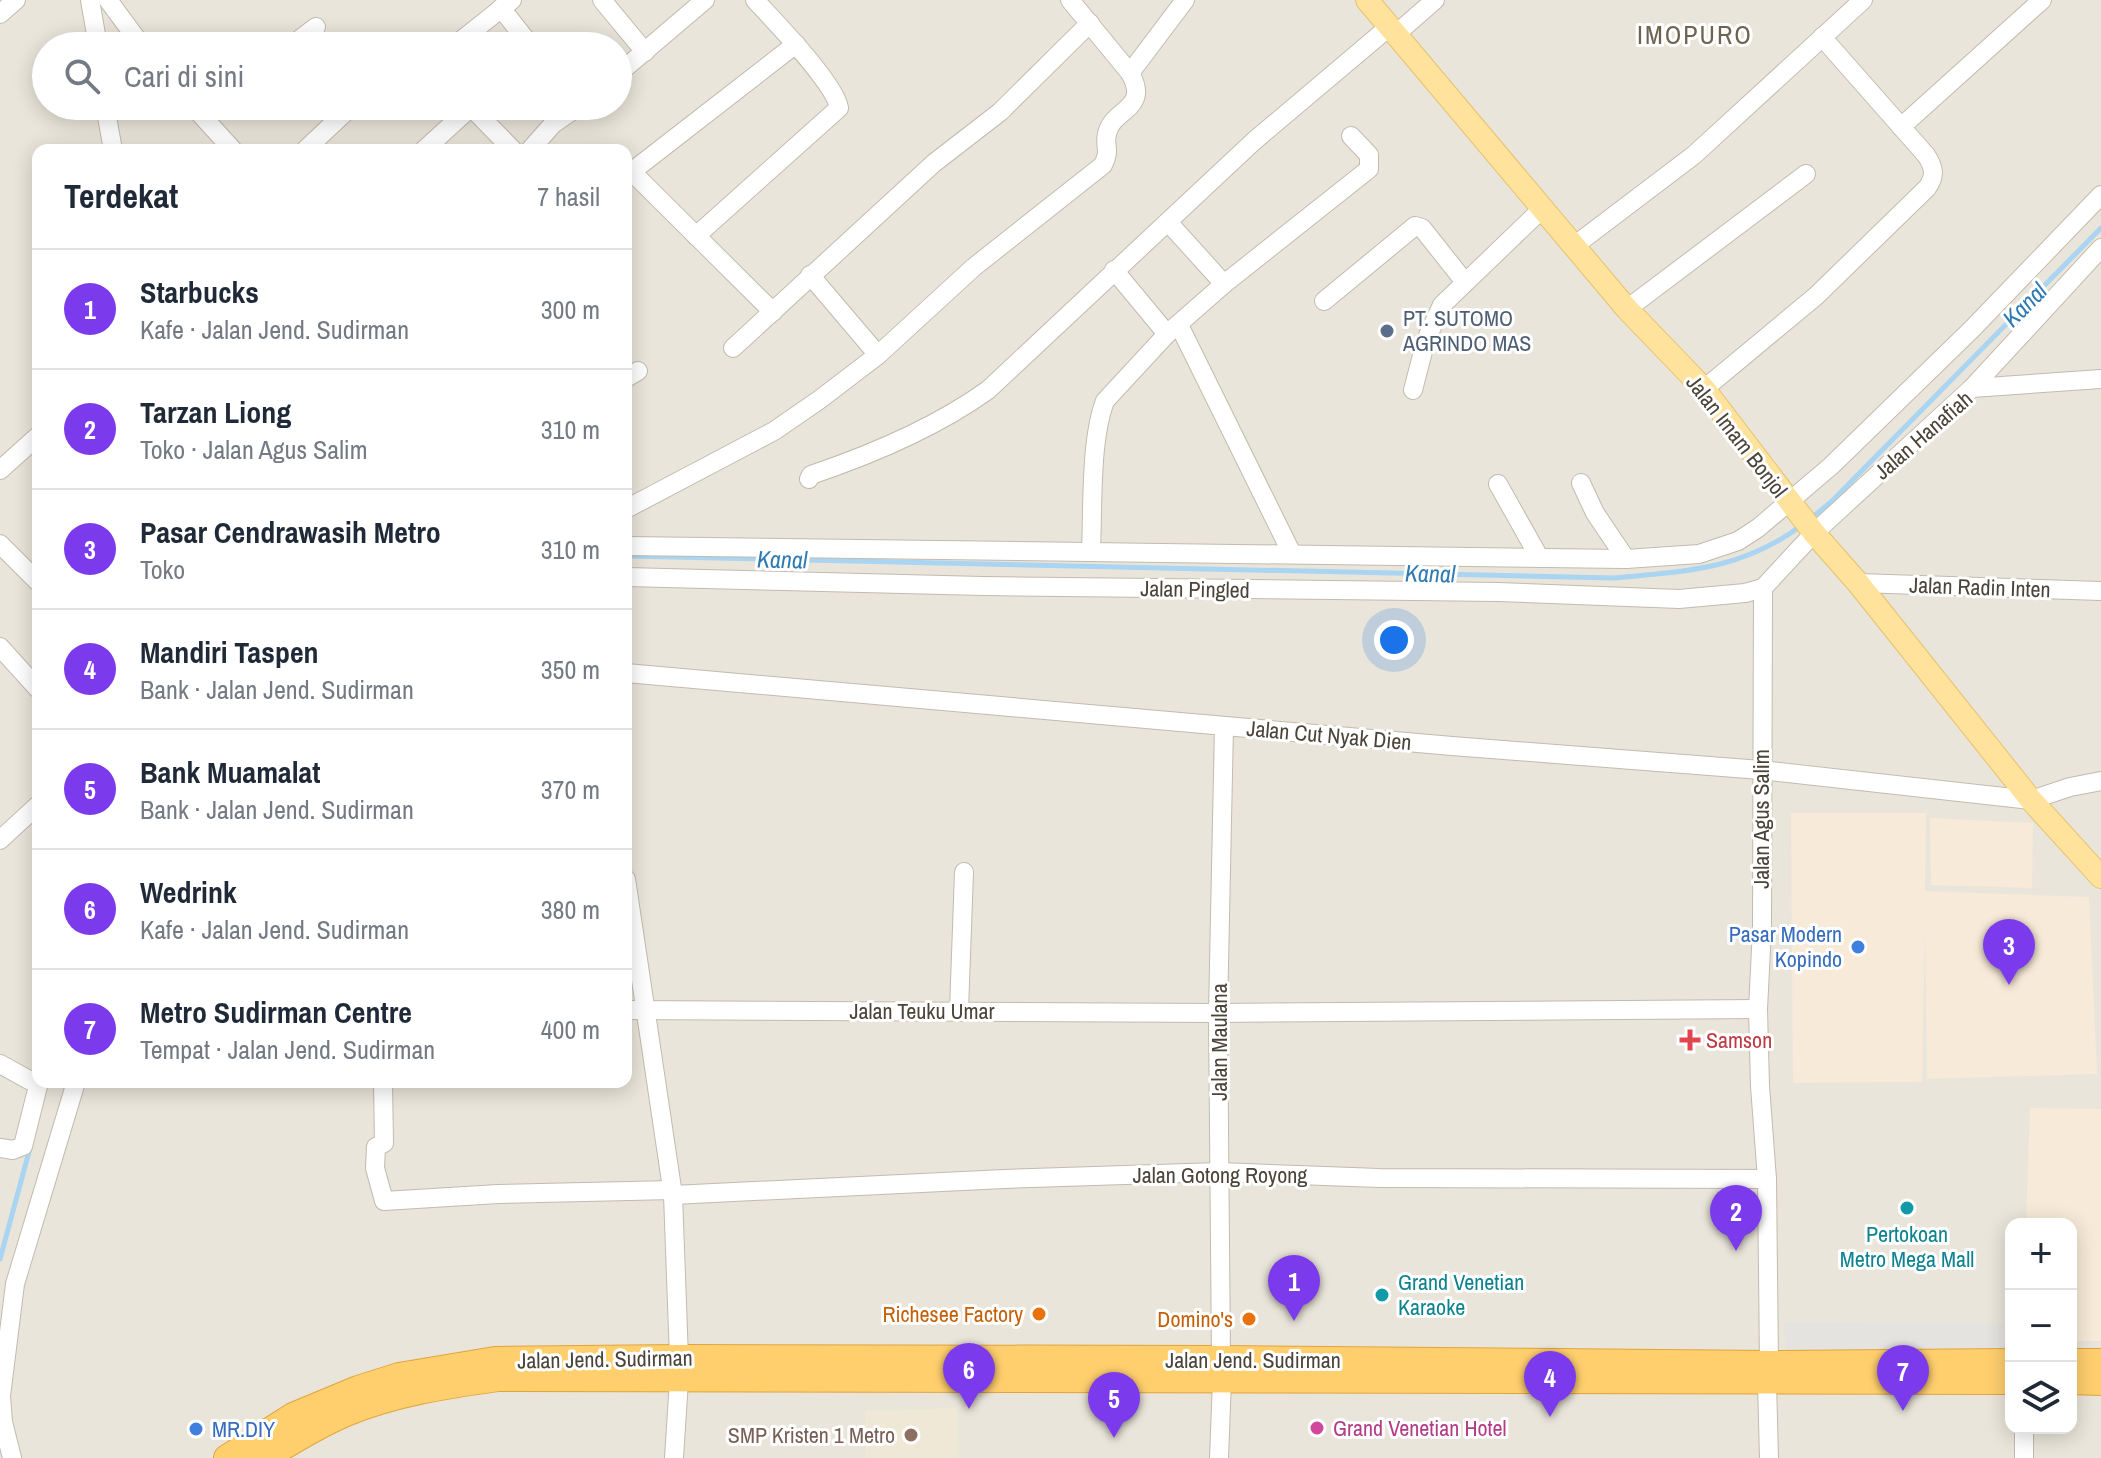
<!DOCTYPE html>
<html lang="id">
<head>
<meta charset="utf-8">
<style>
	:root { --surface:#fff; --page:#f2f2f3; --text:#1f2937; --muted:#747a83; --line:#e0e1e3; --accent:#7c3aed }
	body { margin:0; font-family:"Archivo Narrow",sans-serif; background:var(--page); color:var(--text) }
	.controls { position:absolute; right:24px; bottom:24px; display:grid; overflow:hidden; border-radius:16px; box-shadow:0 4px 20px #0003 }
	.controls button { width:72px; height:72px; display:grid; place-items:center; padding:0; border:0; border-bottom:2px solid var(--line); background:var(--surface); color:var(--text); font:40px sans-serif }
	.you { position:absolute; left:1394px; top:640px; width:28px; height:28px; margin:-20px; border:6px solid #fff; border-radius:50%; background:#1a73e8; box-shadow:0 0 0 12px #1a73e833 }
	.badge { display:grid; place-items:center; width:52px; height:52px; border-radius:50%; background:var(--accent); color:#fff; font-size:26px; font-weight:700 }
	.pin { position:absolute; translate:-50% -66px; filter:drop-shadow(0 2px 4px #0008) }
	.pin::after { content:''; position:absolute; top:42px; width:28px; height:24px; background:inherit; clip-path:polygon(0 0,100% 0,50% 100%) }
	.list { margin:0; padding:0; list-style:none }
	h2 { display:flex; justify-content:space-between; align-items:center; height:104px; margin:0; padding:0 32px; font-size:34px }
	h2 small { font-size:26px; font-weight:400; color:var(--muted) }
	.list li { display:grid; grid-template-columns:52px 1fr auto; gap:24px; align-items:center; box-sizing:border-box; height:120px; padding:0 32px; border-top:2px solid var(--line) }
	.list b { display:block; font-size:30px; white-space:nowrap }
	.list p { margin:0; font-size:26px; white-space:nowrap; color:var(--muted) }
	.list em { font-size:26px; font-style:normal; color:var(--muted) }
	.icon { flex:none; width:44px; height:44px; fill:none; stroke:currentColor; stroke-width:2; stroke-linecap:round; stroke-linejoin:round }
	.map { position:relative; flex:none; width:2101px; height:1458px; overflow:hidden }
	.search { position:absolute; background:var(--surface); box-shadow:0 4px 20px #0003; left:32px; top:32px; width:600px; height:88px; display:flex; align-items:center; gap:20px; box-sizing:border-box; padding:0 28px; border-radius:44px; color:var(--muted); font-size:30px }
	.panel { position:absolute; background:var(--surface); box-shadow:0 4px 20px #0003; left:32px; top:144px; width:600px; height:944px; border-radius:16px }
	.map>svg:first-child { display:block }
	.residential { fill:#eae5da; fill-rule:evenodd }
	.commercial { fill:#f7ead8 }
	.education { fill:#efe8d6 }
	.parking { fill:#e5e3e0 }
	.lines { fill:none; stroke-linecap:round; stroke-linejoin:round }
	.stream { stroke:#a9d4f2; stroke-width:5 }
	.minor-casing { stroke:#c2bbae; stroke-width:20 }
	.major-casing { stroke:#e6c16a; stroke-width:24 }
	.highway-casing { stroke:#e0a43c; stroke-width:28 }
	.minor { stroke:#fff; stroke-width:18 }
	.major { stroke:#ffe39c; stroke-width:22 }
	.highway { stroke:#ffcf6e; stroke-width:26 }
	.service-dot { fill:#5c6f8a; stroke:#fff; stroke-width:3 }
	.shop-dot { fill:#3f7fe0; stroke:#fff; stroke-width:3 }
	.health-dot { fill:#e0444e; stroke:#fff; stroke-width:3 }
	.culture-dot { fill:#0f9aa8; stroke:#fff; stroke-width:3 }
	.food-dot { fill:#e8710a; stroke:#fff; stroke-width:3 }
	.hotel-dot { fill:#d1479c; stroke:#fff; stroke-width:3 }
	.education-dot { fill:#8d6e63; stroke:#fff; stroke-width:3 }
	.labels { text-anchor:middle; stroke-width:6; stroke-linejoin:round; paint-order:stroke }
	.service-label { font-size:22px; fill:#4e5e75; stroke:#fff; text-anchor:start }
	.street-label { font-size:22px; fill:#4b4439; stroke:#fff }
	.shop-label { font-size:22px; fill:#366cbe; stroke:#fff; text-anchor:end }
	.health-label { font-size:22px; fill:#be3a42; stroke:#fff; text-anchor:start }
	.culture-label { font-size:22px; fill:#0d838f; stroke:#fff }
	.food-label { font-size:22px; fill:#c56008; stroke:#fff; text-anchor:end }
	.hotel-label { font-size:22px; fill:#b23c85; stroke:#fff; text-anchor:start }
	.education-label { font-size:22px; fill:#785e54; stroke:#fff; text-anchor:end }
	.water-label { font-size:24px; font-style:italic; fill:#2e7ab2; stroke:#fff }
	.quarter-label { font-size:26px; letter-spacing:2px; fill:#6e6250; stroke:#fff }
</style>
</head>
<body>
<div class="map">
<svg width="2101" height="1458" viewBox="0 0 2101 1458">
	<rect width="100%" height="100%" fill="#f6f3ec"/>
	<path class="residential" d="M0,0H2101V1458H0ZM46,46H618V106H46ZM38,150H626V1082H38ZM2011,1224H2071V1428H2011Z"/>
	<g class="commercial">
		<polygon points="1791,813 1926,813 1925,891 2089,897 2097,1074 1927,1079 1925,929 1922,1082 1793,1083"/>
		<polygon points="1930,818 2033,823 2032,888 1931,885"/>
		<polygon points="2030,1108 2101,1109 2101,1341 2071,1341 2071,1224 2026,1224"/>
	</g>
	<polygon class="education" points="957,1408 959,1458 865,1458 865,1411"/>
	<polygon class="parking" points="1784,1322 2011,1324 2011,1352 1786,1350"/>
	<g class="lines">
		<g class="stream">
			<polyline points="1810,519 1831,502 2101,228"/>
			<path d="M626,556L1614,578C1686,571 1742,570 1802,525"/>
			<polyline points="0,1259 30,1148"/>
		</g>
		<defs>
			<g id="minor">
				<polyline points="90,0 98,46"/>
				<polyline points="108,0 142,46"/>
				<polyline points="602,0 645,52"/>
				<polyline points="501,8 531,46"/>
				<polyline points="0,14 16,0"/>
				<polyline points="1396,34 1435,0"/>
				<polyline points="291,46 316,27"/>
				<polyline points="454,46 512,0"/>
				<polyline points="1130,73 1185,0"/>
				<polyline points="618,74 705,0"/>
				<polyline points="105,106 113,150"/>
				<polyline points="193,106 233,150"/>
				<polyline points="470,106 513,150"/>
				<polyline points="1901,127 2042,0"/>
				<polyline points="305,150 352,106"/>
				<polyline points="424,150 471,107"/>
				<polyline points="530,150 553,124 579,106"/>
				<polyline points="631,171 773,312"/>
				<polyline points="626,176 796,44"/>
				<polyline points="1168,222 1224,284"/>
				<path d="M696,236L839,108C835,83 774,21 755,0"/>
				<polyline points="1574,246 1694,155 1863,0"/>
				<polyline points="1114,270 1167,334"/>
				<polyline points="810,275 878,355"/>
				<polyline points="1324,301 1415,226 1422,228 1464,281"/>
				<polyline points="1627,309 1806,174"/>
				<polyline points="1179,325 1292,554"/>
				<polyline points="733,348 934,163 1000,112 1090,23"/>
				<polyline points="626,378 638,371"/>
				<polyline points="1972,388 2101,248"/>
				<path d="M1704,389L1816,296L1927,188C1936,176 1934,167 1926,155L1822,37"/>
				<polyline points="1413,390 1426,340 1442,305 1543,208"/>
				<polyline points="0,470 38,436"/>
				<path d="M809,479L811,475C873,454 935,428 988,390L1254,141L1389,27"/>
				<polyline points="1581,483 1595,513 1626,559"/>
				<polyline points="1498,484 1539,557"/>
				<path d="M626,509L774,431L819,400L878,355L974,267L1103,165C1111,150 1104,146 1107,134C1112,108 1151,110 1130,73L1070,0"/>
				<polyline points="0,544 38,582"/>
				<polyline points="626,546 1626,559 1699,554 1738,541 1758,528 1831,466 1972,329 2101,195"/>
				<path d="M1091,551C1093,508 1090,440 1105,401L1167,334L1224,284L1369,169V155L1351,136"/>
				<polyline points="626,577 983,586 1498,592 1679,599 1745,593 1763,588"/>
				<polyline points="1858,583 2101,591"/>
				<polyline points="0,647 38,689"/>
				<polyline points="626,673 1452,746 1761,770 2031,800 2070,787 2101,781"/>
				<polyline points="0,840 38,805"/>
				<polyline points="626,879 673,1195 679,1358"/>
				<polyline points="626,1010 1218,1013 1758,1009"/>
				<polyline points="959,1010 964,872"/>
				<polyline points="0,1064 29,1080 38,1081"/>
				<polyline points="383,1082 384,1143 376,1147 375,1168 384,1201 498,1194 673,1190"/>
				<polyline points="0,1148 13,1150 23,1146 39,1082"/>
				<polyline points="673,1195 1004,1179 1219,1172 1379,1178 1767,1179"/>
				<polyline points="1221,1359 1218,1013 1224,726"/>
				<polyline points="1769,1364 1767,1179 1760,1086 1758,1009 1762,929 1763,588 1814,533 1972,388 2101,379"/>
				<polyline points="1767,1382 1769,1458"/>
				<polyline points="12,1458 3,1422 1,1396 15,1284 76,1082"/>
				<polyline points="674,1458 679,1380"/>
				<polyline points="1219,1458 1222,1380"/>
				<polyline points="2024,1458 2024,1428"/>
			</g>
			<polyline id="major" points="1367,0 1627,309 1704,389 1814,533 1858,583 2031,800 2101,877"/>
			<g id="highway">
				<polyline points="2071,1362 2101,1362"/>
				<polyline points="2071,1381 2101,1382"/>
				<polyline points="227,1458 293,1416 358,1389 399,1376 495,1360 679,1358 1221,1359 1769,1364 2011,1362"/>
				<path d="M264,1458C291,1442 317,1425 346,1413C395,1393 447,1385 498,1378L2011,1381"/>
			</g>
		</defs>
		<use href="#minor" class="minor-casing"/>
		<use href="#major" class="major-casing"/>
		<use href="#highway" class="highway-casing"/>
		<use href="#minor" class="minor"/>
		<use href="#major" class="major"/>
		<use href="#highway" class="highway"/>
	</g>
	<circle class="service-dot" cx="1387" cy="331" r="8"/>
	<g class="shop-dot">
		<circle cx="1858" cy="947" r="8"/>
		<circle cx="196" cy="1429" r="8"/>
	</g>
	<path class="health-dot" d="M1686 1028h8v8h8v8h-8v8h-8v-8h-8v-8h8z"/>
	<g class="culture-dot">
		<circle cx="1907" cy="1208" r="8"/>
		<circle cx="1382" cy="1295" r="8"/>
	</g>
	<g class="food-dot">
		<circle cx="1039" cy="1314" r="8"/>
		<circle cx="1249" cy="1319" r="8"/>
	</g>
	<circle class="hotel-dot" cx="1317" cy="1428" r="8"/>
	<circle class="education-dot" cx="911" cy="1435" r="8"/>
	<g class="labels">
		<g class="service-label">
			<text x="1403" y="326">PT. SUTOMO<tspan x="1403" dy="25">AGRINDO MAS</tspan></text>
		</g>
		<g class="street-label">
			<text transform="translate(1923 435) rotate(-41)" y="8">Jalan Hanafiah</text>
			<text transform="translate(1737 436) rotate(52)" y="8">Jalan Imam Bonjol</text>
			<text transform="translate(1980 587) rotate(2)" y="8">Jalan Radin Inten</text>
			<text transform="translate(1195 589) rotate(1)" y="8">Jalan Pingled</text>
			<text transform="translate(1329 735) rotate(5)" y="8">Jalan Cut Nyak Dien</text>
			<text transform="translate(1761 819) rotate(-90)" y="8">Jalan Agus Salim</text>
			<text x="922" y="1019">Jalan Teuku Umar</text>
			<text transform="translate(1219 1042) rotate(-90)" y="8">Jalan Maulana</text>
			<text x="1220" y="1183">Jalan Gotong Royong</text>
			<text transform="translate(605 1359) rotate(-1)" y="8">Jalan Jend. Sudirman</text>
			<text x="1253" y="1368">Jalan Jend. Sudirman</text>
		</g>
		<g class="shop-label">
			<text x="1842" y="942">Pasar Modern<tspan x="1842" dy="25">Kopindo</tspan></text>
			<text x="212" y="1437" text-anchor="start">MR.DIY</text>
		</g>
		<g class="health-label">
			<text x="1706" y="1048">Samson</text>
		</g>
		<g class="culture-label">
			<text x="1907" y="1242">Pertokoan<tspan x="1907" dy="25">Metro Mega Mall</tspan></text>
			<text x="1398" y="1290" text-anchor="start">Grand Venetian<tspan x="1398" dy="25">Karaoke</tspan></text>
		</g>
		<g class="food-label">
			<text x="1023" y="1322">Richesee Factory</text>
			<text x="1233" y="1327">Domino's</text>
		</g>
		<g class="hotel-label">
			<text x="1333" y="1436">Grand Venetian Hotel</text>
		</g>
		<g class="education-label">
			<text x="895" y="1443">SMP Kristen 1 Metro</text>
		</g>
		<g class="water-label">
			<text transform="translate(2025 305) rotate(-45)" y="8">Kanal</text>
			<text transform="translate(782 560) rotate(1)" y="8">Kanal</text>
			<text transform="translate(1430 574) rotate(1)" y="8">Kanal</text>
		</g>
		<g class="quarter-label">
			<text x="1695" y="44">IMOPURO</text>
		</g>
	</g>
</svg>
<div class="controls">
<button>+</button>
<button>−</button>
<button><svg class="icon" aria-label="layers" viewBox="0 0 24 24"><path d="M12 4l9 5-9 5-9-5zM3 14l9 5 9-5"/></svg></button>
</div>
<div class="you"></div>
<div class="pin badge" style="left:1294px;top:1321px">1</div>
<div class="pin badge" style="left:1736px;top:1251px">2</div>
<div class="pin badge" style="left:2009px;top:985px">3</div>
<div class="pin badge" style="left:1550px;top:1417px">4</div>
<div class="pin badge" style="left:1114px;top:1438px">5</div>
<div class="pin badge" style="left:969px;top:1409px">6</div>
<div class="pin badge" style="left:1903px;top:1411px">7</div>
<div class="search"><svg class="icon" aria-label="search" viewBox="0 0 24 24"><circle cx="10" cy="10" r="6"/><path d="M15 15l6 6"/></svg>Cari di sini</div>
<section class="panel">
<h2>Terdekat<small>7 hasil</small></h2>
<ul class="list">
<li><span class="badge">1</span><div><b>Starbucks</b><p>Kafe · Jalan Jend. Sudirman</p></div><em>300 m</em></li>
<li><span class="badge">2</span><div><b>Tarzan Liong</b><p>Toko · Jalan Agus Salim</p></div><em>310 m</em></li>
<li><span class="badge">3</span><div><b>Pasar Cendrawasih Metro</b><p>Toko</p></div><em>310 m</em></li>
<li><span class="badge">4</span><div><b>Mandiri Taspen</b><p>Bank · Jalan Jend. Sudirman</p></div><em>350 m</em></li>
<li><span class="badge">5</span><div><b>Bank Muamalat</b><p>Bank · Jalan Jend. Sudirman</p></div><em>370 m</em></li>
<li><span class="badge">6</span><div><b>Wedrink</b><p>Kafe · Jalan Jend. Sudirman</p></div><em>380 m</em></li>
<li><span class="badge">7</span><div><b>Metro Sudirman Centre</b><p>Tempat · Jalan Jend. Sudirman</p></div><em>400 m</em></li>
</ul>
</section>
</div>
</body>
</html>
